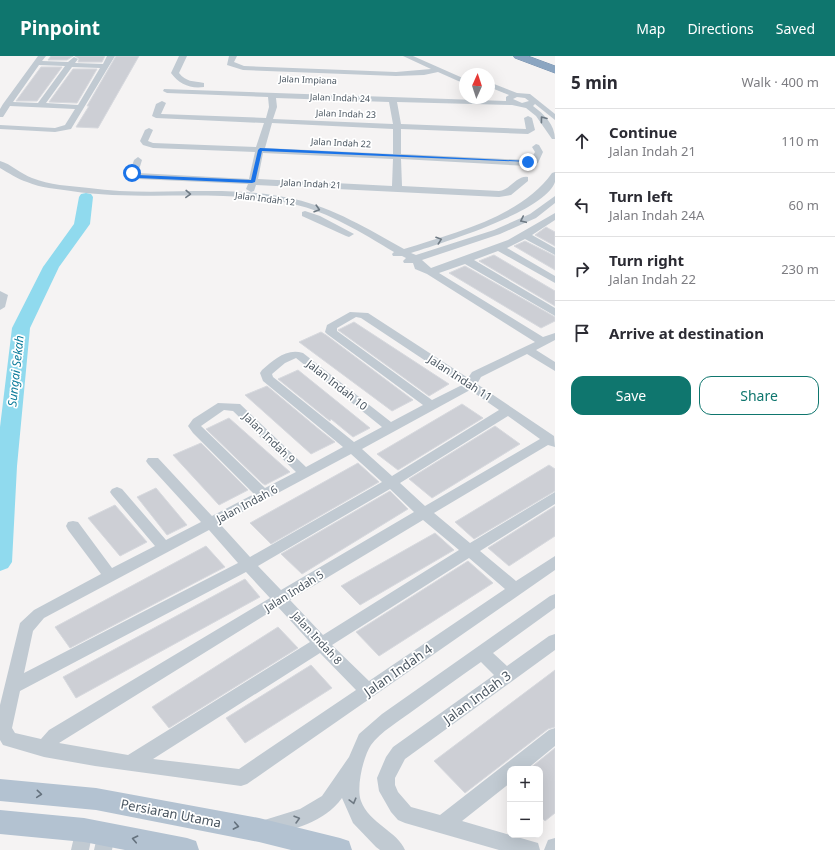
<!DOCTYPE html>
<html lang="en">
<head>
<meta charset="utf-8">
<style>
	:root { --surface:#fff; --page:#f7f7f7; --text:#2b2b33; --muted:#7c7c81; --line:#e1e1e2; --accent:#0f766e }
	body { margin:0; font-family:"Noto Sans",sans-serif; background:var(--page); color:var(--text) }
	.controls { position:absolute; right:12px; bottom:12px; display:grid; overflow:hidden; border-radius:8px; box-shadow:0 4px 16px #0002 }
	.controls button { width:36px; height:36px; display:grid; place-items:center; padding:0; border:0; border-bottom:1px solid var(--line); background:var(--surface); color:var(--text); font:20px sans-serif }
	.compass { position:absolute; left:459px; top:12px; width:36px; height:36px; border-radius:50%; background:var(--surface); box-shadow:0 4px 16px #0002; rotate:3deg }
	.stop { position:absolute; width:12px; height:12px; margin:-9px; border:3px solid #1a73e8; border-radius:50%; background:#fff }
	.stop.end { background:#1a73e8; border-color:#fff; box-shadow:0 1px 4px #0008 }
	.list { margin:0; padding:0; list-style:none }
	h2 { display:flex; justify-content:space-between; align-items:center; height:52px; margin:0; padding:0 16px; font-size:17px }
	h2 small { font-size:13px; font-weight:400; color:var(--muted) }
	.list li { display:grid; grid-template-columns:26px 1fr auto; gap:12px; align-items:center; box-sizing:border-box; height:64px; padding:0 16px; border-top:1px solid var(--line) }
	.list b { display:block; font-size:15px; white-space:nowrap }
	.list p { margin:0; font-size:13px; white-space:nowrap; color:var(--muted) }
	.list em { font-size:13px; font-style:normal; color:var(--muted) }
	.actions { display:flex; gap:8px; padding:12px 16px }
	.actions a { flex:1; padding:9px 0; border:1px solid var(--accent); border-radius:12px; text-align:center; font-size:14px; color:var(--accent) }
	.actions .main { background:var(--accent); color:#fff }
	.icon { flex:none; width:22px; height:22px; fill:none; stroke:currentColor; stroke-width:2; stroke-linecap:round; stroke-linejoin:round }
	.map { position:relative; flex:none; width:555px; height:794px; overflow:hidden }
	header { display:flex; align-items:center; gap:24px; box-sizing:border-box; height:56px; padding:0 20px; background:var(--accent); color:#fff }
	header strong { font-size:19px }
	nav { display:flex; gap:22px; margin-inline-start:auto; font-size:14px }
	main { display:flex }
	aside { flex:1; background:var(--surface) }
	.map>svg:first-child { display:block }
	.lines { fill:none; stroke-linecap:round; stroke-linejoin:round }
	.river { fill:#90daee; fill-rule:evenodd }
	.building { fill:#cdcfd5; stroke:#d7d9de }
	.highway-casing { stroke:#7690ad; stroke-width:1 }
	.minor { fill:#c1cad2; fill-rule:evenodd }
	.major { fill:#b3c2d1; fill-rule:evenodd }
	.highway { fill:#8ba5c1; fill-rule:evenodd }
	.oneway { stroke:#6e7983 }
	.oneway2 { stroke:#64717d }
	.route { fill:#1a73e8 }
	.labels { text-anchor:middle; stroke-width:3.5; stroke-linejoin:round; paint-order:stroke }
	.far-street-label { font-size:9px; fill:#4a5661; stroke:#fff }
	.street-label { font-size:11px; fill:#4a5661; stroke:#fff }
	.water-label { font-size:12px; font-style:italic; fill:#0c7c9b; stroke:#fff }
	.near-street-label { font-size:13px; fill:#4a5661; stroke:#fff }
</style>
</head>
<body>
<header>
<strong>Pinpoint</strong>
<nav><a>Map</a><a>Directions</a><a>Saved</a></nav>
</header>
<main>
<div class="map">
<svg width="555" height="794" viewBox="0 0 555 794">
	<rect width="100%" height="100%" fill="#f5f3f3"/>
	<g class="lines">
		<polygon class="river" points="86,137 91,138 93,141 90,168 59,211 30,272 17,410 12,506 8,512 0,515 0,371 12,272 43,211 74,168 79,141 81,138"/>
	</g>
	<g class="building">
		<polygon points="51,0 73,0 67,4 48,4"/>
		<polygon points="75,0 105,0 102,6 78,6 79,3"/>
		<polygon points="116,0 139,0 98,72 76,71 89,50 87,50"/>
		<polygon points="41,11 62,11 37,45 16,45"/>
		<polygon points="73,13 97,13 77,47 49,46"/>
		<polygon points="546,171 555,176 555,190 535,179"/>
		<polygon points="525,185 555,200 555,214 514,190"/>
		<polygon points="494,199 555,235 555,250 479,205"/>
		<polygon points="465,210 555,261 555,265 541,272 449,217"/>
		<polygon points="354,266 449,328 429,340 425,337 338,274"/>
		<polygon points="321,276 326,279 413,344 392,355 299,286"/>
		<polygon points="298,314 370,372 353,381 331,363 330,365 278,323"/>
		<polygon points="267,330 321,375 335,386 311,398 245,339"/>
		<polygon points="462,348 483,362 398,414 377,398"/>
		<polygon points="229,362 290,416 265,429 262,427 206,373"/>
		<polygon points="495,370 520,388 432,442 409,423"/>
		<polygon points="201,387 248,434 219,449 173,399"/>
		<polygon points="358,407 379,426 271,488 250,467"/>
		<polygon points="549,409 555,413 555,435 474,483 455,466"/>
		<polygon points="156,432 187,469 167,479 137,441"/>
		<polygon points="390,435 408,453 302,518 281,498"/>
		<polygon points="115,449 147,486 120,500 88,462"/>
		<polygon points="555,450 555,480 509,510 488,492"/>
		<polygon points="435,477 454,494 360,549 341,530"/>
		<polygon points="206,490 225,511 70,592 55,571"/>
		<polygon points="468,505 493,527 379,600 356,576"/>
		<polygon points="245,523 260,541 76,642 63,621"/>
		<polygon points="278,571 298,592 169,672 152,651"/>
		<polygon points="311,609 332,632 245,687 226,662"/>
		<polygon points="555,614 555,671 548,673 465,737 434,705"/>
		<polygon points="555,692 555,757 545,765 540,760 540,713 529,713"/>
	</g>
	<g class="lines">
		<defs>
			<polygon id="highway" points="514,0 528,0 555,10 555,17 515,2"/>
		</defs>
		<use href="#highway" class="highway-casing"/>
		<g class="minor">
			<path d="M38,0H46L42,5L68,6L74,1L78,3L75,7L103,8L107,0H115L71,73L55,76L0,73V69L55,72L65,69L75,53L10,50L3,61H0V53L3,48ZM39,9L65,10L38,47L13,46ZM72,11L100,12L78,49L46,47Z"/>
			<path d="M179,0H187L179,17C186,26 193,25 204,27V31C190,33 179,28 171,17Z"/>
			<polygon points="229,0 237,0 234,6 244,10 396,16 431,13 403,0 413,0 465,23 465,28 438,16 424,19 396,20 243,14 227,9"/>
			<path d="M489,26L517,37L530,38L555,58V64L535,48L533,50C544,58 555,69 555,83H552L536,60L526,52L512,49L397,46L401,68L526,73L524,62L528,60L532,62L535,74L528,78L401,73V98L528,104L531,103L535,96L532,91L536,88L539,89L543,96L538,107L528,110L401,103L402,130L499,135C510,134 517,119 528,121V125L511,139L499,141L256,129L254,135L251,136L246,133L248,128L138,123L129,119L134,104L138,101L142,104L138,117L249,123L255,96L153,92L143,89L140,85L145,74L149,72L153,74L148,85L153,87L256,91L264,67L156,62L152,60L156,48L162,45L166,47L161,58L266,62L269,51L268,41L167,37L163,35L164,33L506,45V41L509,39L489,31ZM517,41L525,42L529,45L522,47L513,43ZM276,42L389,46L393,68L273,63L277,51ZM272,67L393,73V98L265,92ZM263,97L393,103L392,130L258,123Z"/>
			<path d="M0,105C11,108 21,118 32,122C49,129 70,130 89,132C156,142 227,127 294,143C334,152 368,173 404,193C453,177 521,161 552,117L555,116C555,119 555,123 555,126C545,156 441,187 411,197L416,199L494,174L530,158L555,140V147L536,162L500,178L422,204L431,212L508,184L555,157V164L532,179L555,192V199L525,183L507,192L555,220V227L498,195L474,204L555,252V260L465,208L439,217L543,281L555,277V284L536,294L555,306V315L527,298L481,321L477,328L554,380L555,391L548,389L434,457L470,487L555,436V448L480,495L516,525L555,500V514L247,728L241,730L95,710L44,701L3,689L0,684V649L20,567L34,554L101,518L68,474L66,470L68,466L73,465L78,466L112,512L155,490L112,439L110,436L112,433L117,431L122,433L166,484L201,466L148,408L146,405L148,402H158L212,460L254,438L193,377L188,370L193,363L218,347L240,348L306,411L343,391L263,325L260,317L262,314C274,304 286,292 303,297L391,366L423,349L327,278L325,276L327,269L350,256L368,257L468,322L472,316L535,286L427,218L415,213L413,207H404L403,205L406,202L402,200H393L392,198L394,196C362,177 329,156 293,148C221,132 144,146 71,135C57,133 41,132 27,126C17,123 9,117 0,112ZM356,261L361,262L462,329L432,344L337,275V272ZM296,302L382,371L354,386L273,321L272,318L285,307ZM470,334L499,354L392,420L362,393ZM224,354L233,355L296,416L265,432L201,370ZM508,360L540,383L425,450L400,427ZM351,398L382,426L250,501L220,468ZM390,433L414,456L281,534L258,510ZM423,464L459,494L323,579L290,544ZM209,474L238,507L24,617L33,575L44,562ZM469,502L505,533L369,625L332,589ZM246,516L270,542L49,674L41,683L15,677L12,672L20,635ZM278,551L310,586L128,699L59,687ZM320,597L356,634L239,713L153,703Z"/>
			<polygon points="305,155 320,160 354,178 349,181 346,180 302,160 302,156"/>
			<polygon points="0,235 8,239 5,251 0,254"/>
			<path d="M555,538V552L493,597L507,610L549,580L555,578V594L405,703L395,722V729L398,736L411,751L440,759L549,674L555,672V690L527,713H510V727L462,765L531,785L538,787L540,794H499L405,767L398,764L391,756L379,735L377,722L386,701L393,691L494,619L481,606C458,622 436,638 414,654C401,664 380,676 371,689C363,701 356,732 361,745C369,767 398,776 405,794H380L376,791L353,767L342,742C324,767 293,773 265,781L258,778L256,772L258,766L300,753L322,740L349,701L359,678L382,658L550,540Z"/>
			<polygon points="84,765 91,768 93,774 89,794 71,794 77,768"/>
			<polygon points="106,769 113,772 115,778 112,794 94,794 99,772"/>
			<polygon points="555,782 555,794 544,794 548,784"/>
		</g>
		<g class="major">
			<polygon points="0,723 96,732 259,762 340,782 349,785 352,794 291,794 259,786 96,754 0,745"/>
			<polygon points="0,754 84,762 187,782 196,785 199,794 125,794 84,786 0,778"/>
		</g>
		<use href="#highway" class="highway"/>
	</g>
	<defs><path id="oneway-chevron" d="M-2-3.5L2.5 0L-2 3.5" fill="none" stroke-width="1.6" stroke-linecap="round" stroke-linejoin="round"/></defs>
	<g class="oneway">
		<use href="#oneway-chevron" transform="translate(543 63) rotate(-127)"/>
		<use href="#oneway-chevron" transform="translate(188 138) rotate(2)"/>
		<use href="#oneway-chevron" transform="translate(317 153) rotate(17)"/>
		<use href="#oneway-chevron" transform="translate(523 164) rotate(155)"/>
		<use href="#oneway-chevron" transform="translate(439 184) rotate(-19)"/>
		<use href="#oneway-chevron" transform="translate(353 745) rotate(75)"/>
		<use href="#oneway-chevron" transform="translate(297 763) rotate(-16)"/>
	</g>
	<g class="oneway2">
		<use href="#oneway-chevron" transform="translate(39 738) rotate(5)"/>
		<use href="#oneway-chevron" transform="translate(236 770) rotate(11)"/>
		<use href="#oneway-chevron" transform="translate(135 783) rotate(-168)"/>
	</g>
	<polygon class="route" points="260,92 528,105 530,106 262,95 255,126 252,127 138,122 132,120 130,117 132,116 138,119 251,124 258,94"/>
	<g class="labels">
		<g class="far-street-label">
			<text transform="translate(308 24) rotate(2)" y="3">Jalan Impiana</text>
			<text transform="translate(340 42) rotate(2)" y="3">Jalan Indah 24</text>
			<text transform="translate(346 58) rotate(2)" y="3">Jalan Indah 23</text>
			<text transform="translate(341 87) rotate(3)" y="3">Jalan Indah 22</text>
			<text transform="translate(311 128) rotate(3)" y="3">Jalan Indah 21</text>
			<text transform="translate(265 143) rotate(7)" y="3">Jalan Indah 12</text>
		</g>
		<g class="street-label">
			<text transform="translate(460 322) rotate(33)" y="4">Jalan Indah 11</text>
			<text transform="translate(337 329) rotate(38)" y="4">Jalan Indah 10</text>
			<text transform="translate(269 382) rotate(44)" y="4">Jalan Indah 9</text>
			<text transform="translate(247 448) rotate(-28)" y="4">Jalan Indah 6</text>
			<text transform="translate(294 535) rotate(-32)" y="4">Jalan Indah 5</text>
			<text transform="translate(317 582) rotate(47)" y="4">Jalan Indah 8</text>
		</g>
		<g class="water-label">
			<text transform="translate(16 315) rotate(-84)" y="4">Sungai Sekah</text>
		</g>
		<g class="near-street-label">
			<text transform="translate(398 614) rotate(-35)" y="5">Jalan Indah 4</text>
			<text transform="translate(477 641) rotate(-36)" y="5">Jalan Indah 3</text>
			<text transform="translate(171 757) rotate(11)" y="5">Persiaran Utama</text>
		</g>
	</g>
</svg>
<div class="controls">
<button>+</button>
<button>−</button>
</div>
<svg class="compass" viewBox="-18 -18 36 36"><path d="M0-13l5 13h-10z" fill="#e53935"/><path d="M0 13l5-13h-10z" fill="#7c7c81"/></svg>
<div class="stop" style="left:132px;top:117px"></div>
<div class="stop end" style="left:528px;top:106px"></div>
</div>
<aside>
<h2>5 min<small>Walk · 400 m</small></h2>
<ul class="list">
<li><svg class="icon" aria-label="ahead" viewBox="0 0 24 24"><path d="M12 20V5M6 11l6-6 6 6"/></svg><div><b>Continue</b><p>Jalan Indah 21</p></div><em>110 m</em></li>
<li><svg class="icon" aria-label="left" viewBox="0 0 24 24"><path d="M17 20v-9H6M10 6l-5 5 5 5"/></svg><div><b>Turn left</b><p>Jalan Indah 24A</p></div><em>60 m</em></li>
<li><svg class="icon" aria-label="right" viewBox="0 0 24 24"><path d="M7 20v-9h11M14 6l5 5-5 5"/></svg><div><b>Turn right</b><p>Jalan Indah 22</p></div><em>230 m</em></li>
<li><svg class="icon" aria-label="arrive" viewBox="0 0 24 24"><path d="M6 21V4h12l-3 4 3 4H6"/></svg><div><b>Arrive at destination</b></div></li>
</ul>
<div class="actions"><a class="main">Save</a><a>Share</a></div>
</aside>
</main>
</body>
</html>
